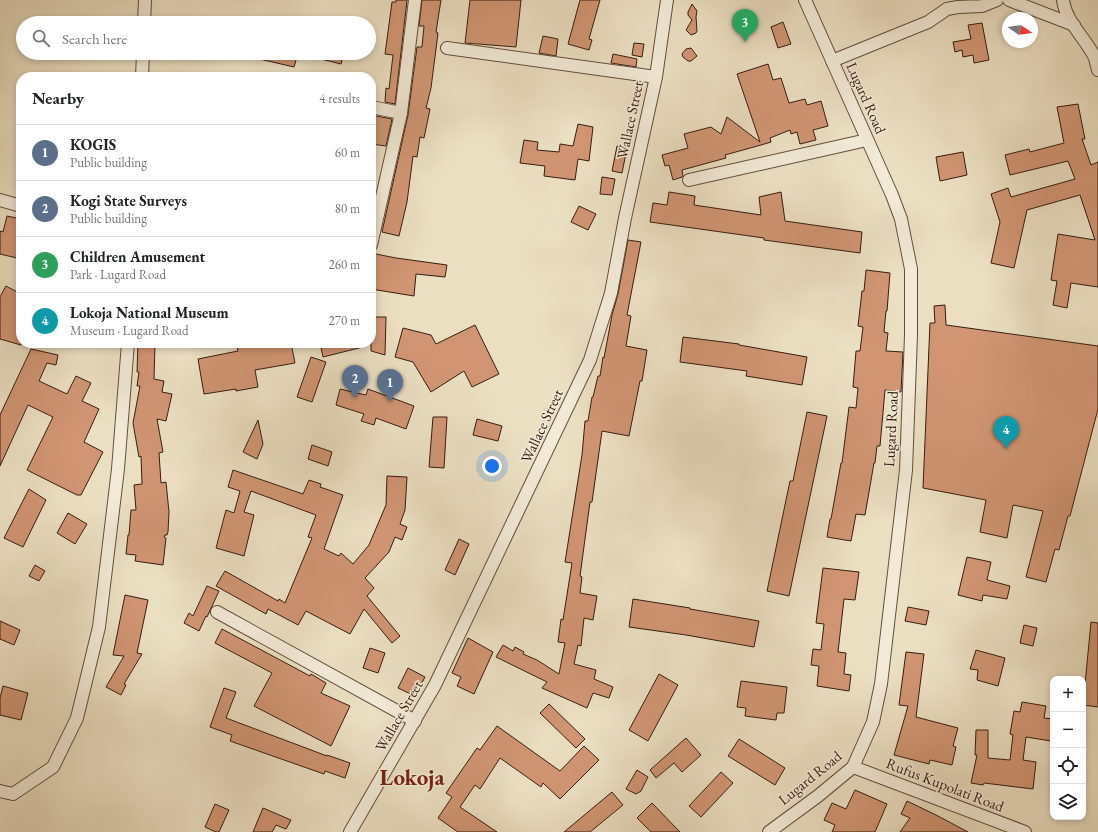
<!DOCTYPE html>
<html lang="en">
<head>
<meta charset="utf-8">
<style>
	:root { --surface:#fff; --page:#f6f6f6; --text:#202124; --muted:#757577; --line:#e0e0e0; --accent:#0b8043 }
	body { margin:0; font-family:"EB Garamond",serif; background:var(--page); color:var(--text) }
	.controls { position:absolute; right:12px; bottom:12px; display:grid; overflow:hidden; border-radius:8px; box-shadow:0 2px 6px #0003 }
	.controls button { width:36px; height:36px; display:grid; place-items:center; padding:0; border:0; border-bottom:1px solid var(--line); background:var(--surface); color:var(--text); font:20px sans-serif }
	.compass { position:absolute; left:1002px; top:12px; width:36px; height:36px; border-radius:50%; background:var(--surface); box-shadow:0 2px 6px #0003; rotate:103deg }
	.you { position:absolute; left:492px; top:466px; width:14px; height:14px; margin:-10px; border:3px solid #fff; border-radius:50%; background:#1a73e8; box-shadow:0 0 0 6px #1a73e833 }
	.badge { display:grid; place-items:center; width:26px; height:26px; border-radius:50%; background:var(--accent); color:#fff; font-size:13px; font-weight:700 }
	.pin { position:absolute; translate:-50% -33px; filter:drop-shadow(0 1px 2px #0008) }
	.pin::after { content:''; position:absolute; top:21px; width:14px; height:12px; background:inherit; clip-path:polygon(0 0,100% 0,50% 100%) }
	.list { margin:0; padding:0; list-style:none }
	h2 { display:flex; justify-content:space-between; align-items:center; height:52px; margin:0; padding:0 16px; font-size:17px }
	h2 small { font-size:13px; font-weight:400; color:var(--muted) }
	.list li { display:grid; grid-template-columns:26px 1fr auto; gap:12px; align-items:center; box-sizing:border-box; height:56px; padding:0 16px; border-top:1px solid var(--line) }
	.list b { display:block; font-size:15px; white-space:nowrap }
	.list p { margin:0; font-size:13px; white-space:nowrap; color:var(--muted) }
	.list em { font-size:13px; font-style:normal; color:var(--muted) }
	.icon { flex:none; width:22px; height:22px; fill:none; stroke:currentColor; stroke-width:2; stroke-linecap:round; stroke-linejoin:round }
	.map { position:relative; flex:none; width:1098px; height:832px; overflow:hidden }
	.search { position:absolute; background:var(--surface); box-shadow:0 2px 6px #0003; left:16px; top:16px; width:360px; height:44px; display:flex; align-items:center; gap:10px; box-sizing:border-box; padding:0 14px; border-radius:22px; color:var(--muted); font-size:15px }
	.panel { position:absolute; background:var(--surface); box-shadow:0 2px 6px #0003; left:16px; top:72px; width:360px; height:276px; border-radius:16px }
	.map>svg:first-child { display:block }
	.building { fill:#d19573; stroke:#371c10 }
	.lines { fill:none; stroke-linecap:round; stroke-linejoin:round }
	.minor-casing { stroke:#644d3c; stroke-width:14 }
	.minor { stroke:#f2ead7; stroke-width:12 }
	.labels { text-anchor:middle; stroke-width:3; stroke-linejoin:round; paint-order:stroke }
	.street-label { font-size:15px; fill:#371c10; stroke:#f2ead7 }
	.town-label { font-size:23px; font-weight:bold; fill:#7a1f14; stroke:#f2ead7 }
</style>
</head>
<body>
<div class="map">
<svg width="1098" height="832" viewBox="0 0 1098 832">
	<rect width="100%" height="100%" fill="#ebdfc2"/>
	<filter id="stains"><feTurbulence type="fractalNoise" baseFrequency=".005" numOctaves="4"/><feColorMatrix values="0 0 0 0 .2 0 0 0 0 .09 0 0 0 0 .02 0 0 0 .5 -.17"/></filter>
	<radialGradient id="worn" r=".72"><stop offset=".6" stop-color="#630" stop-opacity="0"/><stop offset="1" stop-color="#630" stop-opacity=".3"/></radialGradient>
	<g class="building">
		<polygon points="396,0 407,0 395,104 385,102 386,88 389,89 393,55 385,54 392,2 396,2"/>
		<polygon points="422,0 441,0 436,32 438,33 431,88 426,108 430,109 424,138 420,137 417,157 413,156 407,202 399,236 382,232 408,115 417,47 422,47 424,26 419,26"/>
		<polygon points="470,0 521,0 516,47 465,43"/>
		<polygon points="580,0 600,0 589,39 592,40 589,50 568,44"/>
		<polygon points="692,4 697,11 696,17 697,31 696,33 691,35 686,30 692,20 688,15 688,12"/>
		<polygon points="783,22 791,44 778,48 771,27"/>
		<polygon points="982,23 989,60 974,63 973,55 963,57 962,50 955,52 953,42 971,39 968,25"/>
		<polygon points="543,36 558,39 556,56 539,53"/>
		<polygon points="634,43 644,44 642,57 632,55"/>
		<polygon points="691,48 697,56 691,61 688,61 683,57 682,54 686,49"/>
		<polygon points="251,53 298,53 294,67 251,57"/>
		<polygon points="314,53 344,53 341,64 313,57"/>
		<polygon points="613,54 637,59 636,67 611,63"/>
		<polygon points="768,64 773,80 781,78 789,103 805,99 807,105 821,101 828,126 813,130 816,140 800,144 797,132 791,134 790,130 770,138 771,142 761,145 725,155 726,158 682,170 683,176 682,177 673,180 669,165 665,166 662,155 688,148 684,134 711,127 721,134 727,117 760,142 737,74"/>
		<polygon points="1078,104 1085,139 1082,139 1091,165 1098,162 1098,287 1071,283 1067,308 1053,305 1057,281 1051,280 1058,234 1095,240 1080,195 1027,210 1014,268 991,263 1000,222 991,194 1008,188 1011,197 1075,179 1068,161 1010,175 1005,155 1029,149 1030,152 1064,143 1057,107"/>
		<polygon points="371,115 392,119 386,146 371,144"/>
		<polygon points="578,124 593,127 589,161 578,159 575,180 544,176 545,166 520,163 524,140 538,142 537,150 559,152 560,144 573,146"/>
		<polygon points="617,146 627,148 622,173 612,171"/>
		<polygon points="963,152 967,175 940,181 936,157"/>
		<polygon points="602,177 615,179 612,195 600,194"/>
		<polygon points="669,192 695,196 694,205 761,215 759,197 781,192 785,221 862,232 860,253 764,240 764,238 650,222 653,203 667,205"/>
		<polygon points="579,206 596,214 588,230 571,222"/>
		<polygon points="7,216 21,219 21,259 0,254 0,231 3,232"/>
		<polygon points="628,240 641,242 627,315 631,316 626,346 647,350 642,381 640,381 629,436 602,431 592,502 590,502 580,576 582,577 580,593 597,596 593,620 584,618 581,646 578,645 574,664 596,670 594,679 613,687 609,698 593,693 587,708 542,688 547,682 496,657 503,645 513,651 515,647 524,652 523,654 537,660 559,674 565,643 558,642 561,619 563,620 572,563 565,562 582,455 585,421 588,421 592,397 593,397 598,376 600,376 603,357 604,358 612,315 618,294"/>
		<polygon points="371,253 396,258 447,265 445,277 416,274 414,296 371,289"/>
		<polygon points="866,270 890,273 887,311 886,311 884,332 888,333 886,351 903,352 901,392 885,390 880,446 877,446 875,463 874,463 865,515 856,514 851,541 827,537 830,519 831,519 841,463 842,463 849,407 856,408 858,388 853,387 856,351 860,351 863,327 858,326 862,291 864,291"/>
		<polygon points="6,286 21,294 21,345 0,339 0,297"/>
		<polygon points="945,305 946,325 1098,346 1098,409 1070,516 1068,516 1059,550 1055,549 1046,582 1026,577 1043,511 1013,505 1007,538 980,532 986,500 923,488 930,323 935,323 934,306"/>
		<polygon points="371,317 386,317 385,355 371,351"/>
		<polygon points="475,325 499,374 472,387 464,371 431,392 413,362 395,357 403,328 431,335 436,344"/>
		<polygon points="683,337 739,344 739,345 807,357 802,385 746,376 747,371 680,362"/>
		<polygon points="138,343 155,343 154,379 164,381 162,392 172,394 166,421 157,419 163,452 159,453 161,483 166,482 169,512 168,532 167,535 165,535 164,537 166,538 163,565 135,561 136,555 126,554 128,535 129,535 131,510 136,510 134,485 142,484 141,456 139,457 133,423 140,386 137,386 139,372 137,372"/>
		<polygon points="259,343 291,343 295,363 255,370 258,387 236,391 236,389 204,394 198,359 238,351 237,347"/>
		<polygon points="320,343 362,343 363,347 323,357"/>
		<polygon points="31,349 58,355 56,365 47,363 39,381 67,394 76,376 91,383 82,401 99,409 84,442 103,452 81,495 77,495 27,470 53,417 28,405 0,466 0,415"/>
		<polygon points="311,357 326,362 312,402 297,397"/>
		<polygon points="340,389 366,395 368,389 414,406 406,429 376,418 374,425 361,421 364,414 336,405"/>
		<polygon points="807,412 827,416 789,596 767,591 790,481 793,481"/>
		<polygon points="433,417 447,417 444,468 429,467"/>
		<polygon points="477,419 502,426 498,441 473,435"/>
		<polygon points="258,420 263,444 257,459 243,452"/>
		<polygon points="312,445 332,452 328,466 308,459"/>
		<polygon points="233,470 303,494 309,480 321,484 320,487 343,495 324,549 339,556 341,553 353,564 369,545 386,505 387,476 407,477 405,510 400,524 407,527 402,540 395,537 389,552 365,578 374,588 367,596 400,636 392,643 364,609 350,634 306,611 298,625 268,609 266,614 216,586 225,571 278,601 279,599 285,603 312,538 308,537 316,515 251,491 244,512 254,515 244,556 216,548 226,510 234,513 240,491 228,487"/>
		<polygon points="29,489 46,500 23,547 4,538"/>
		<polygon points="68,513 87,524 75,544 57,533"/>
		<polygon points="459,539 469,544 455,575 445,570"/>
		<polygon points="967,557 991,562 987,580 1010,586 1007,599 983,595 982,601 958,595"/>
		<polygon points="35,565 45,571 39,581 29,576"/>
		<polygon points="823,568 859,572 855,600 844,599 838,652 846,653 844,674 851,675 849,691 817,686 819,666 811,665 813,649 821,650 824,624 816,623"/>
		<polygon points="207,586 219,591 207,617 206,616 199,631 184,623 189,613 193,616"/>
		<polygon points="125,595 148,600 137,653 142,654 124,684 126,685 121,695 106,687 124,656 113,655"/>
		<polygon points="633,599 690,608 690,609 759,621 754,647 686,635 629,627"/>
		<polygon points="908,607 929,611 926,625 905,621"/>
		<polygon points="0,621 20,630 14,645 0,639"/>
		<polygon points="1091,622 1098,623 1098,707 1083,705"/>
		<polygon points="1024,625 1037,628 1033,646 1020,643"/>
		<polygon points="222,629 310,676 311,674 326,683 321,693 350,706 331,746 254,706 272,673 215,643"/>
		<polygon points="468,638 493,652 474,694 457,686 461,677 452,673"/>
		<polygon points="370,648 385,653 378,673 363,668"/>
		<polygon points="976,650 1005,658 998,686 977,680 978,670 970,669"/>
		<polygon points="906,652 924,654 916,717 958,728 953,746 956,747 952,765 930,760 929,764 894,755 908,706 899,705"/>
		<polygon points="408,668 425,677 415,696 398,688"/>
		<polygon points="659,674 678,685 648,741 629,730"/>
		<polygon points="741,681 787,687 784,713 777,713 776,720 745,716 746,708 737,707"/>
		<polygon points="3,686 28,693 21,720 0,715 0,698"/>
		<polygon points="224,688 236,692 226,718 327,756 327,755 350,763 345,778 325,771 324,774 230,741 232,735 210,727"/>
		<polygon points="1022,702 1046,706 1044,718 1053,719 1051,741 1026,737 1023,760 1036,762 1033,789 984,783 983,785 971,783 977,755 975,755 976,730 988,730 988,758 1010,760 1013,735 1010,734 1014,711 1020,712"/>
		<polygon points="549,704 585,739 576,748 540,713"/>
		<polygon points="497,726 560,771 584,746 599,760 560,799 543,783 541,787 500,758 480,789 475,785 460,807 497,832 458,832 438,818 452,797 446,793 477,748 480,750"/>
		<polygon points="686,738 701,755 682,772 674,763 656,778 650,770"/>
		<polygon points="739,739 785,768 775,785 728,756"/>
		<polygon points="637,770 648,777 641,791 636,794 626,789"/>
		<polygon points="721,772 733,783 701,817 689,806"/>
		<polygon points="855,790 887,804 875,832 832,832 835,825 824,820 832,803 846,809"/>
		<polygon points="612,792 623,805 590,832 564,832"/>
		<polygon points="907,801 936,815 968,832 900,832 910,818 901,814"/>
		<polygon points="652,803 680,832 651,832 637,818"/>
		<polygon points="215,804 229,810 219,832 216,832 205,827"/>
		<polygon points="263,808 291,820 286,829 276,825 272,832 253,832"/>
	</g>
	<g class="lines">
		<defs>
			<g id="minor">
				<polyline points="1009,0 1074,25"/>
				<path d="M1063,0C1066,23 1086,38 1095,58C1096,62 1097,66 1098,70"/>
				<polyline points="144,23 145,0"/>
				<polyline points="447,48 656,77"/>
				<polyline points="832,61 928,22 947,9 958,7 982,6 997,0"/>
				<polyline points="142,77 143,53"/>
				<polyline points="371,107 401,113"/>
				<polyline points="689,180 867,140"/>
				<polyline points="0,200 21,206"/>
				<polyline points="371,245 401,113 415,0"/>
				<polyline points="217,612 415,721"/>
				<polyline points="853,767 1025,832"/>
				<polyline points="0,791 13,794 53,767 77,718 99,627 118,469 128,343"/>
				<polyline points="350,832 435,685 590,360 611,293 625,218 656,77 667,0"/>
				<polyline points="769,832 818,796 853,767 873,722 881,684 906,470 911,335 911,269 901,219 892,195 805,0"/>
			</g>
		</defs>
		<use href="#minor" class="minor-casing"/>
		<use href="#minor" class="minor"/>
	</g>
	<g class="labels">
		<g class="street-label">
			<text transform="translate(866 98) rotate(66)" y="5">Lugard Road</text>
			<text transform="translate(630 120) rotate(-78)" y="5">Wallace Street</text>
			<text transform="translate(542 426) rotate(-65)" y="5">Wallace Street</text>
			<text transform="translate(891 429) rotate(-87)" y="5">Lugard Road</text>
			<text transform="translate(399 716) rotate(-60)" y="5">Wallace Street</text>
			<text transform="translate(810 778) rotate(-39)" y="5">Lugard Road</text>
			<text transform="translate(945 785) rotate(21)" y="5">Rufus Kupolati Road</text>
		</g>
		<g class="town-label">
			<text x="412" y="785">Lokoja</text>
		</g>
	</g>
	<rect width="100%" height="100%" filter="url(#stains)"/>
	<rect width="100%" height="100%" fill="url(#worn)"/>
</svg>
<div class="controls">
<button>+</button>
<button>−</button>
<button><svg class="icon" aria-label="locate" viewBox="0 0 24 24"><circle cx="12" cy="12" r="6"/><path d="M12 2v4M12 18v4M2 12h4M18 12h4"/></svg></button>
<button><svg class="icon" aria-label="layers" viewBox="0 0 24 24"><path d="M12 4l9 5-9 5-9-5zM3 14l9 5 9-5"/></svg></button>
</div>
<svg class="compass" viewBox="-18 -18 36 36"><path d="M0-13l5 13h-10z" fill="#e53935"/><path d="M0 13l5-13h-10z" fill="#757577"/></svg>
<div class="you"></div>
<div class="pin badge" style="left:390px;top:402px;background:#5c6f8a">1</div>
<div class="pin badge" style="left:355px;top:398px;background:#5c6f8a">2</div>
<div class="pin badge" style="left:745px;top:42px;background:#2e9e5b">3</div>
<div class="pin badge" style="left:1006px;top:449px;background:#0f9aa8">4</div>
<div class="search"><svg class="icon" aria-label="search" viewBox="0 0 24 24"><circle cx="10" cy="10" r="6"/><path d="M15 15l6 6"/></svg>Search here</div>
<section class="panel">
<h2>Nearby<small>4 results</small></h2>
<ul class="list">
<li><span class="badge" style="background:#5c6f8a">1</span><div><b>KOGIS</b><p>Public building</p></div><em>60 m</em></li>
<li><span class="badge" style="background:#5c6f8a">2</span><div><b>Kogi State Surveys</b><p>Public building</p></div><em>80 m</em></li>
<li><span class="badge" style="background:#2e9e5b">3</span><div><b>Children Amusement</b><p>Park · Lugard Road</p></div><em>260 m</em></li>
<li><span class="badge" style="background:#0f9aa8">4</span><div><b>Lokoja National Museum</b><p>Museum · Lugard Road</p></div><em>270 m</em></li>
</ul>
</section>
</div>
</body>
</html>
